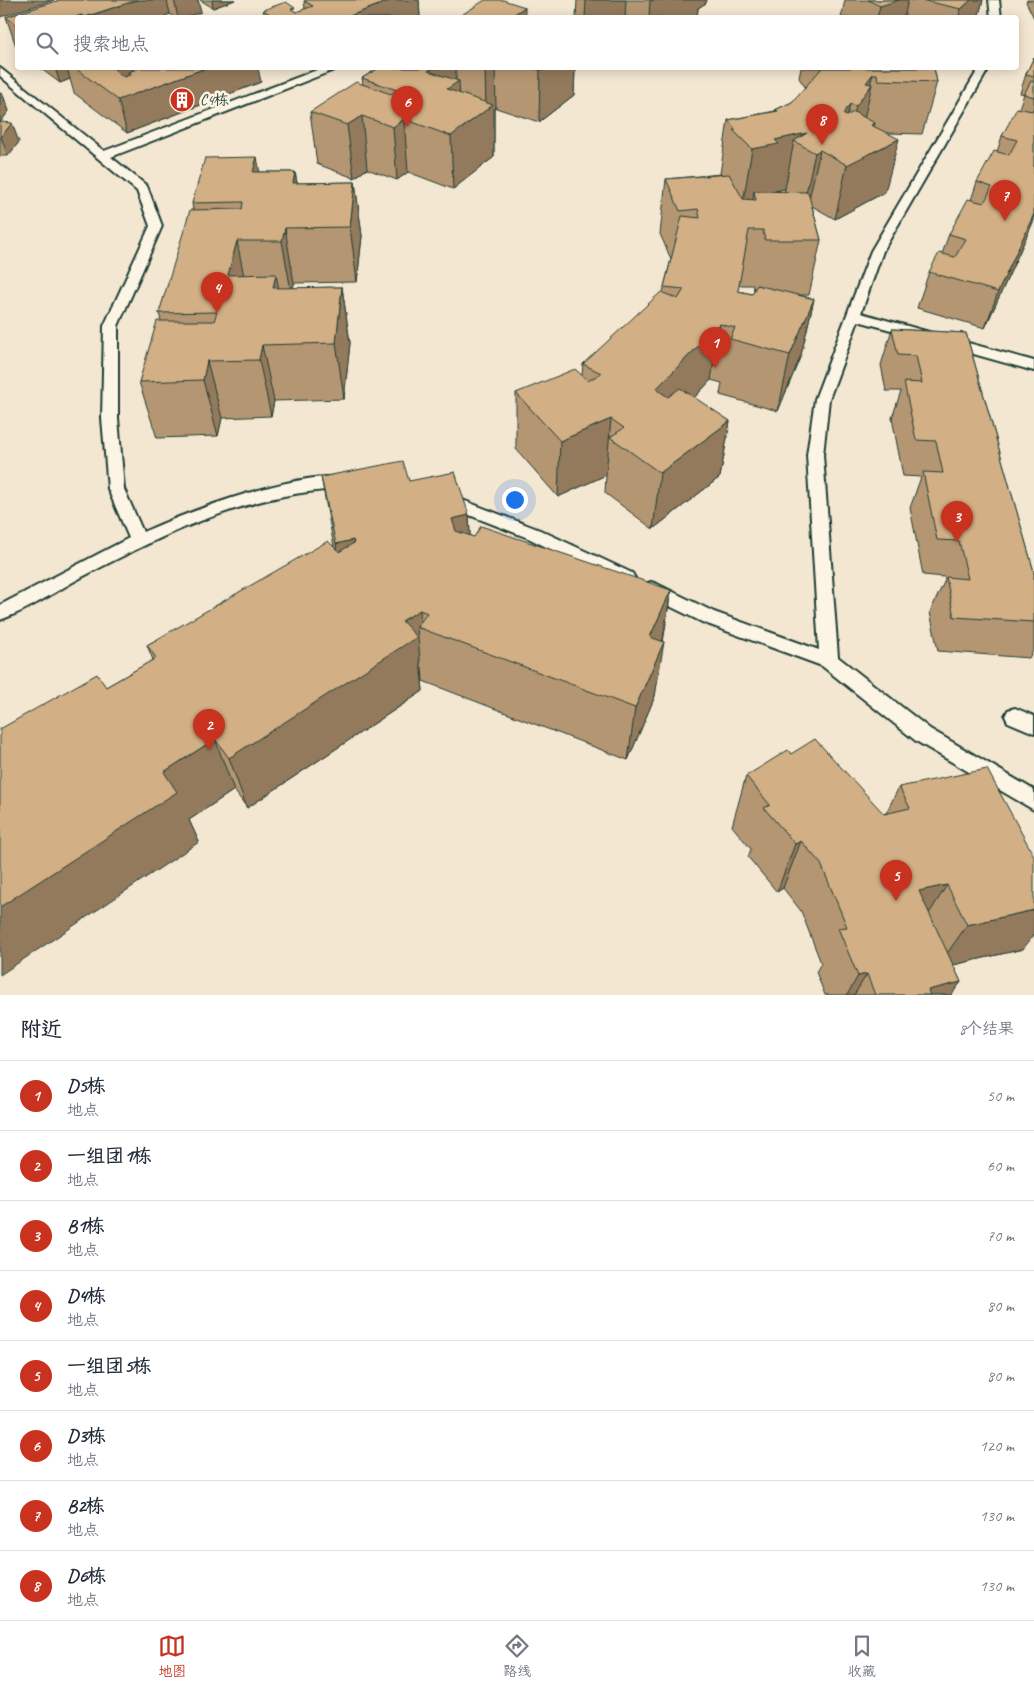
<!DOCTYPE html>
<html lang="zh">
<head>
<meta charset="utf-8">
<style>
	:root { --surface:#fff; --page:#f2f2f3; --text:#1f2937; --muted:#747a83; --line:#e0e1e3; --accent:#c8321e }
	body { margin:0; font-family:Caveat,"LXGW WenKai TC",sans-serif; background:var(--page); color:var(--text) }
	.you { position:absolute; left:514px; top:499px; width:18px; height:18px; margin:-12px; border:4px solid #fff; border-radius:50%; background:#1a73e8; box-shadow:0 0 0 8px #1a73e833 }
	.badge { display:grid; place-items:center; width:32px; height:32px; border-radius:50%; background:var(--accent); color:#fff; font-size:16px; font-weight:700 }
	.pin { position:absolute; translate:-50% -41px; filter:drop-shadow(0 1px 2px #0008) }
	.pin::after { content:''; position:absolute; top:26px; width:18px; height:15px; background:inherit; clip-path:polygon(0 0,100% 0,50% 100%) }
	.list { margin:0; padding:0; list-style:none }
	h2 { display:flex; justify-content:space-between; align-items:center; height:65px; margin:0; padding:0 20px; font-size:21px }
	h2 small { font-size:16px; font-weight:400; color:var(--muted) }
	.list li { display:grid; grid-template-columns:32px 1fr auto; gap:15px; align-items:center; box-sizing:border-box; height:70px; padding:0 20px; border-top:1px solid var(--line) }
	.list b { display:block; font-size:19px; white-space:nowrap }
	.list p { margin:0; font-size:16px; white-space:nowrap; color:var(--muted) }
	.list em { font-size:16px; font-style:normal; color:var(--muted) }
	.icon { flex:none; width:28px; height:28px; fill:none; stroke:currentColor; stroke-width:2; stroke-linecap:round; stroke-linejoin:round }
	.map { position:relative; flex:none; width:1034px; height:995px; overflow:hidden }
	.search { position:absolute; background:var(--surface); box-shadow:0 2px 12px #0003; left:15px; right:15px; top:15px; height:55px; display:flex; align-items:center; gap:12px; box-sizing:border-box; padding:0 18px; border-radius:5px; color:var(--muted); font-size:19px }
	.sheet { height:625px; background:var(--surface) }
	nav { display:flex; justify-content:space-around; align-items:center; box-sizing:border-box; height:70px; border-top:1px solid var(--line); background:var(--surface); font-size:14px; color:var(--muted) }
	nav a { display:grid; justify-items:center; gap:2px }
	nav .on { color:var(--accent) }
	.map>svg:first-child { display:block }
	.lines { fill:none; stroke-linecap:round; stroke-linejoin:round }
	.lane-casing { stroke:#1f3d34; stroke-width:4 }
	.lane { fill:#fcf5e5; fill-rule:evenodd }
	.wall { fill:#b59672; stroke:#1f3d34; fill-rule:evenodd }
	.shaded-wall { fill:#937a5c; stroke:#1f3d34 }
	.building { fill:#d2af84; stroke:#1f3d34 }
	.labels { text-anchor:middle; stroke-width:5; stroke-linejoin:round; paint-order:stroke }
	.far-poi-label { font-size:15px; fill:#1f3d34; stroke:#fcf5e5; text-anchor:start }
</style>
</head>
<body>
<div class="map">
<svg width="1034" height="995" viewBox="0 0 1034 995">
	<rect width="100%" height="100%" fill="#f4e7d2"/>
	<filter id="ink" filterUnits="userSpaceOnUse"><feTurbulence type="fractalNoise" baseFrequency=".02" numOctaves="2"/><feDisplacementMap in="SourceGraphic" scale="10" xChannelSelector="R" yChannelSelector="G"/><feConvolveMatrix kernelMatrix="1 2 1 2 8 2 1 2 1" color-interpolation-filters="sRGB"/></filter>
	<g filter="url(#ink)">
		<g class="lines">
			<defs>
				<g id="lane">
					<polygon points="989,0 999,0 1001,18 991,18"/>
					<path d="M0,68L104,151L322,68H335L334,70L111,157L147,186L162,226L118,326V418L124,489L143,532C185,513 308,466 351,479L353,483L351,487L345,489C253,491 164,534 84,576C57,590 29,610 0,620V605L129,538L108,489L102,418L104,326L150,226L137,191L0,76Z"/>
					<polygon points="979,68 989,68 883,251 861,313 929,332 931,335 924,339 858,321 829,399 823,455 838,657 930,729 1034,790 1034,810 916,741 822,666 702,622 645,594 642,589 645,584 651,582 657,584 714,612 819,650 807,455 815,399 871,251"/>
					<polygon points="950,338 1034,361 1034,371 945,346 943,343 945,340"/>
					<polygon points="447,494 540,530 632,573 635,578 632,583 626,585 620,583 528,538 441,504 439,500 441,496"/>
					<polygon points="1015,708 1034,716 1034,733 1008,722 1005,716 1008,710"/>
				</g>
			</defs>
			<use href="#lane" class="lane-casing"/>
			<use href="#lane" class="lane"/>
		</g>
		<g class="wall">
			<polygon points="60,0 198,0 201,12 184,18 175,18 170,14 160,18 18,18 18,50 17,49 6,17"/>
			<polygon points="200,0 235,0 213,8"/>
			<polygon points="419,0 420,18 265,18 263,10 296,12 305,9 304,1"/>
			<polygon points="577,0 707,0 706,3 698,8 697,18 576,18"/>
			<polygon points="845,0 983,0 978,18 841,18"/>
			<polygon points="1027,0 1034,0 1034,18 1026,2"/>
			<polygon points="1034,57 1034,220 985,328 917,308 929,272 942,254 949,234 971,200 977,182 997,152 1002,136 1019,108 1024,94 1020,93 1026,74"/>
			<polygon points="40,68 132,68 133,70 261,82 127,133 74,93 70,79 60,83"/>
			<polygon points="379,68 575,68 574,95 539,122 496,108 494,109 494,157 453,189 408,172 397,180 367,169 354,178 317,164 310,112 363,85 362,78"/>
			<path d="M801,68H934L937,82L922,134L887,133L885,192L835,219L812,206L821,240L809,295H799L814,299L801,355L778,411L720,395L722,383L711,380L694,398L730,421L720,477L653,529L605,493L606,475L558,497L516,449V393L582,375L583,364L663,293L664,287L671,259L660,234L666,179L721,174H720L728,120L775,111V110L792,102L805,87L799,78ZM785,189L784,192L774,191ZM739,285H753L754,290L752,294L738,291Z"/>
			<polygon points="0,93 2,93 9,111 0,122 19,142 8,156 0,156"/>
			<polygon points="259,172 295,172 297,183 355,182 362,236 357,282 294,283 293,288 342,287 350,343 344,399 274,401 271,416 222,418 218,436 157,438 139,382 161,321 159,313 193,210 192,203"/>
			<polygon points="892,329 966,333 1034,572 1034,649 1029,658 938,651 930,612 945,580 944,577 923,575 910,508 921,477 903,476 892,418 901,391 886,391 881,365"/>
			<polygon points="321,477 409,481 469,515 470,536 671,590 655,696 628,760 423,681 422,667 421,667 423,691 247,808 234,790 189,820 199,842 106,687 153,660 147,645 334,547"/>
			<polygon points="791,754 884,814 886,813 899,787 1023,949 953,965 961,982 951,995 825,995 816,972 821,963 801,911 783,888 777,892 748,857 751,849 732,826 746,776"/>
		</g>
		<g class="shaded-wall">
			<polygon points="0,0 54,0 0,17"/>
			<polygon points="134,0 167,0 170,14 160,18 85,18"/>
			<polygon points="174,0 198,0 201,12 184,18 178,18"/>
			<polygon points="212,0 235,0 213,8"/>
			<polygon points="392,0 419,0 420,18 344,18"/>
			<polygon points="586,0 626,0 625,18 585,18"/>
			<polygon points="655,0 707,0 706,3 698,8 697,18 649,18 650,1"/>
			<polygon points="893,0 908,0 904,18 877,18 880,6"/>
			<polygon points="971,0 983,0 978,18 958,18 961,9"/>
			<polygon points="525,7 525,18 513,18 513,15"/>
			<polygon points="81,15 82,18 73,18"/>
			<polygon points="55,68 67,68 70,79 60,83"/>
			<polygon points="119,68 132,68 139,92 132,74 128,72 134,94 206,68 258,68 261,82 127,133 118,100 114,69"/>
			<polygon points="434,68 456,68 456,83 459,81 461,129 486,110 485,68 495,68 496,108 494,109 494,157 453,189 451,136 428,71"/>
			<polygon points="544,68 575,68 574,95 539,122 540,70"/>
			<polygon points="873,74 869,88 872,84 860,137 844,159 856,106 866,83"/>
			<polygon points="2,93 9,111 0,123 0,95"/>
			<polygon points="850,104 838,157 843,114"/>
			<polygon points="362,116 367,169 354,178 347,125"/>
			<polygon points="404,119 408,172 397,180 393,127"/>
			<polygon points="12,123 19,142 8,156 1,137"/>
			<polygon points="875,123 867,155 899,139 885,192 835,219 847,165 871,125"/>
			<polygon points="807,133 794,141 785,189 770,192 754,191 753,201 743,203 752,149 775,140"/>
			<polygon points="820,150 808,204 803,206 815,153"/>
			<polygon points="257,157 267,211 253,172"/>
			<polygon points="295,172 304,226 293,183"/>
			<polygon points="355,182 362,236 357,282 350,227"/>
			<polygon points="1034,214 1034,220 985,328 998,292"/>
			<polygon points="285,228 294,283 292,296 282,241"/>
			<polygon points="237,241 248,297 228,275"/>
			<polygon points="276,274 286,329 273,288"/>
			<polygon points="342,287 350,343 344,399 336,343"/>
			<polygon points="814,299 801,355 778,411 790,355"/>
			<polygon points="720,324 711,380 649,445 656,389"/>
			<polygon points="262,345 274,401 271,416 259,360"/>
			<polygon points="207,361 222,418 218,436 203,380"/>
			<polygon points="611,419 606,475 558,497 560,441"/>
			<polygon points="730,421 720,477 653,529 660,473"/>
			<polygon points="469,515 472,571 455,575 452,519"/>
			<polygon points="353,540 362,595 346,599 336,544"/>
			<polygon points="671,590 662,645 650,637"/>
			<polygon points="420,610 421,629 417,627 423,691 247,808 229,758 402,621"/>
			<polygon points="664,642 655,696 628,760 635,708"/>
			<polygon points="215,739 234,790 189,820 199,842 0,975 0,907 164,772"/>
			<polygon points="801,841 783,888 777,892 795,844"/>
			<polygon points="947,885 918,931 919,891"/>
			<polygon points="1034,910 1034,935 1023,949 936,969 967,925"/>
			<polygon points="867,974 854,995 847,995 858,976"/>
			<polygon points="961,982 951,995 924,995 928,990"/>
		</g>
		<g class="building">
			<polygon points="60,0 137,0 85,17 81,15 73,18 18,18 18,26 6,17"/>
			<polygon points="308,0 392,0 344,18 276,18 263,10 286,2 295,8 291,9 296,12 313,6 304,1"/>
			<polygon points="485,0 503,0 525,7 513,15 521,18 457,18"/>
			<polygon points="868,0 899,0 880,6"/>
			<polygon points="921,0 971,0 961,9"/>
			<polygon points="1034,57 1034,76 1026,74"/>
			<polygon points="75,68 119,68 114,69 124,77 132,74 128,72 140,68 206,68 118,100"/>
			<polygon points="379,68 434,68 428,71 459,81 447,89 493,105 451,136 404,119 393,127 362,116 347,125 310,112 356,82 391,94 397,90 362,78"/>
			<polygon points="531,68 544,68 540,70"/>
			<polygon points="822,68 934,68 937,82 878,80 877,74 873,74 866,83 872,84 856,106 850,104 843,114 846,116 854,112 875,123 871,125 899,139 847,165 820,150 815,153 794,141 807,133 775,140 779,144 752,149 733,130 736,130 728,120 778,111 775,110 792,102"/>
			<polygon points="1031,81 1034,82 1034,97 1024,94"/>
			<polygon points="1034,107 1034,214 998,292 929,272 939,253 955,257 966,239 949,234 968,199 984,203 992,187 977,182 994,151 1009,155 1017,140 1002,136 1017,108 1032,111"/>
			<polygon points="0,122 12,123 1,137 0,137"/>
			<polygon points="257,157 253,172 295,172 293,183 355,182 350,227 285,228 282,241 237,241 228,275 276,274 273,288 342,287 336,343 262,345 259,360 207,361 203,380 139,382 157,321 214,321 217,312 159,313 190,210 242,209 243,202 192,203 205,158"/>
			<polygon points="729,174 743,199 756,200 754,191 808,192 821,240 765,240 763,230 749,230 738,291 752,294 757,285 814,299 790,355 730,339 735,328 720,324 656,389 668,397 680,388 730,421 660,473 610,437 624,428 611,419 560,441 516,393 575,369 588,381 601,373 583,364 661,292 678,299 684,289 664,287 682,216 700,218 698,209 680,211 666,179"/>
			<polygon points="892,329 966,333 1034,572 1034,622 954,617 946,577 968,579 959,541 937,540 923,472 943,473 936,441 916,440 904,382 922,383 916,356 898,355"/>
			<polygon points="403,461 409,481 455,472 469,515 452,519 456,531 474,537 481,526 671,590 650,637 664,642 635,708 417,627 427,613 420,610 402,621 417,637 229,758 215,739 164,772 177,792 0,907 0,729 97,674 106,687 156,658 147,645 328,541 339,552 354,543 353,540 336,544 321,477"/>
			<polygon points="815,739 884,814 910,808 899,787 987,769 1034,856 1034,910 967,925 947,885 919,891 961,982 928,990 930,995 875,995 867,974 858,976 838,928 847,927 821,864 801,841 795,844 764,808 770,805 746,776 788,750 791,754"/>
		</g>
	</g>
	<defs>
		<symbol id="building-disc" viewBox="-11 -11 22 22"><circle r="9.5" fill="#c8321e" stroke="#fcf5e5"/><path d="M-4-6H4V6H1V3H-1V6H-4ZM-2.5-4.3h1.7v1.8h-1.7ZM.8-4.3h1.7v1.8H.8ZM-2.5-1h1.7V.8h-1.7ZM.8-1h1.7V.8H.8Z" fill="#fff"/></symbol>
	</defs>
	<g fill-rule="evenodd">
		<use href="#building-disc" x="168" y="86" width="28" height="28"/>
	</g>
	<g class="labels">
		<g class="far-poi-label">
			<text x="200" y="105">C4栋</text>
		</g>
	</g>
</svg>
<div class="you"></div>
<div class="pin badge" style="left:715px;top:368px">1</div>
<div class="pin badge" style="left:209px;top:750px">2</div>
<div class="pin badge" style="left:957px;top:542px">3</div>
<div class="pin badge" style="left:217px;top:313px">4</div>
<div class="pin badge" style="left:896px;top:901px">5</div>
<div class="pin badge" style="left:407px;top:127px">6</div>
<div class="pin badge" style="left:1005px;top:221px">7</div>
<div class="pin badge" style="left:822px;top:145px">8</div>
<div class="search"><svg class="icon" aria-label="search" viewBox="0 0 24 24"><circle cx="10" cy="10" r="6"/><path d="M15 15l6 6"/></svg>搜索地点</div>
</div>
<section class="sheet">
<h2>附近<small>8个结果</small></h2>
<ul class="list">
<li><span class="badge">1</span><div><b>D5栋</b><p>地点</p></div><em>50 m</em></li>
<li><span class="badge">2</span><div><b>一组团1栋</b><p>地点</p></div><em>60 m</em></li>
<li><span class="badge">3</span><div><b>B1栋</b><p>地点</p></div><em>70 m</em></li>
<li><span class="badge">4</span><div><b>D4栋</b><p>地点</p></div><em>80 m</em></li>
<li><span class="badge">5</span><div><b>一组团5栋</b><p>地点</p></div><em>80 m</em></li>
<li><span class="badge">6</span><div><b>D3栋</b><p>地点</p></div><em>120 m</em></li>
<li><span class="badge">7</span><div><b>B2栋</b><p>地点</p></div><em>130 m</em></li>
<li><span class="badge">8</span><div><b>D6栋</b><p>地点</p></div><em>130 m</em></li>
</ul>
</section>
<nav>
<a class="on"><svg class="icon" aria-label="map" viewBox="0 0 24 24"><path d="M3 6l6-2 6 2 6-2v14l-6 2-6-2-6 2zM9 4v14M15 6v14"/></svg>地图</a>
<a><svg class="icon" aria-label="directions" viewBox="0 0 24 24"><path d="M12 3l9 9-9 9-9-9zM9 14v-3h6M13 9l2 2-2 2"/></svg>路线</a>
<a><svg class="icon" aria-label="saved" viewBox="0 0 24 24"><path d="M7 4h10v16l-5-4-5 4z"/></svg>收藏</a>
</nav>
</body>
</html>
